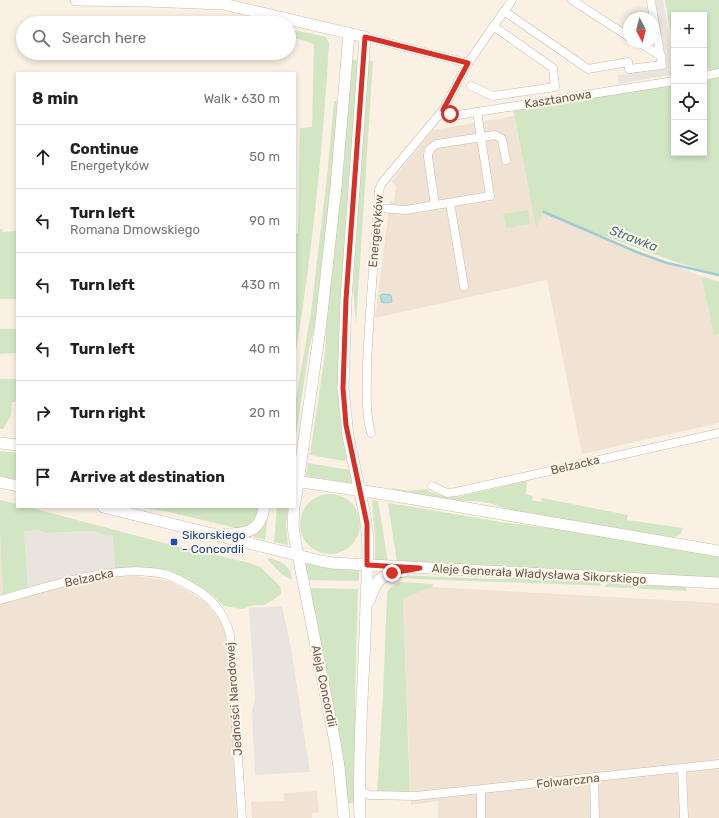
<!DOCTYPE html>
<html lang="en">
<head>
<meta charset="utf-8">
<style>
	:root { --surface:#fff; --page:#f6f6f6; --text:#202124; --muted:#757577; --line:#e0e0e0 }
	body { margin:0; font-family:Rubik,sans-serif; background:var(--page); color:var(--text) }
	.controls { position:absolute; right:12px; top:12px; display:grid; overflow:hidden; border-radius:0px; box-shadow:0 2px 6px #0003 }
	.controls button { width:36px; height:36px; display:grid; place-items:center; padding:0; border:0; border-bottom:1px solid var(--line); background:var(--surface); color:var(--text); font:20px sans-serif }
	.compass { position:absolute; left:623px; top:12px; width:36px; height:36px; border-radius:50%; background:var(--surface); box-shadow:0 2px 6px #0003; rotate:173deg }
	.stop { position:absolute; width:12px; height:12px; margin:-9px; border:3px solid #d93025; border-radius:50%; background:#fff }
	.stop.end { background:#d93025; border-color:#fff; box-shadow:0 1px 4px #0008 }
	.list { margin:0; padding:0; list-style:none }
	h2 { display:flex; justify-content:space-between; align-items:center; height:52px; margin:0; padding:0 16px; font-size:17px }
	h2 small { font-size:13px; font-weight:400; color:var(--muted) }
	.list li { display:grid; grid-template-columns:26px 1fr auto; gap:12px; align-items:center; box-sizing:border-box; height:64px; padding:0 16px; border-top:1px solid var(--line) }
	.list b { display:block; font-size:15px; white-space:nowrap }
	.list p { margin:0; font-size:13px; white-space:nowrap; color:var(--muted) }
	.list em { font-size:13px; font-style:normal; color:var(--muted) }
	.icon { flex:none; width:22px; height:22px; fill:none; stroke:currentColor; stroke-width:2; stroke-linecap:round; stroke-linejoin:round }
	.map { position:relative; flex:none; width:719px; height:818px; overflow:hidden }
	.search { position:absolute; background:var(--surface); box-shadow:0 2px 6px #0003; left:16px; top:16px; width:280px; height:44px; display:flex; align-items:center; gap:10px; box-sizing:border-box; padding:0 14px; border-radius:22px; color:var(--muted); font-size:15px }
	.panel { position:absolute; background:var(--surface); box-shadow:0 2px 6px #0003; left:16px; top:72px; width:280px; height:436px; border-radius:0px }
	.map>svg:first-child { display:block }
	.residential { fill:#f1e3d3 }
	.industrial { fill:#eae4de }
	.green { fill:#d2e6c4 }
	.water { fill:#bbdce1; stroke:#a2cbd2 }
	.lines { fill:none; stroke-linecap:round; stroke-linejoin:round }
	.stream { stroke:#a2cbd2; stroke-width:2.5 }
	.street-casing { stroke:#cab9ac; stroke-width:9 }
	.secondary-casing { stroke:#cfbbac; stroke-width:12 }
	.street { stroke:#fff; stroke-width:8 }
	.secondary { stroke:#fff; stroke-width:11 }
	.route { stroke:#d93025; stroke-width:5 }
	.transit-dot { fill:#1a4fb4; stroke:#fdf6ea; stroke-width:1.5 }
	.labels { text-anchor:middle; stroke-width:4; stroke-linejoin:round; paint-order:stroke }
	.street-label { font-size:12px; fill:#70594c; stroke:#fdf6ea }
	.transit-label { font-size:12px; fill:#164399; stroke:#fdf6ea; text-anchor:start }
	.water-label { font-size:13px; font-style:italic; fill:#487881; stroke:#fdf6ea }
</style>
</head>
<body>
<div class="map">
<svg width="719" height="818" viewBox="0 0 719 818">
	<rect width="100%" height="100%" fill="#faf1e4"/>
	<g class="residential">
		<polygon points="514,116 536,226 543,214 701,276 714,335 719,334 719,423 582,454 547,280 375,318 390,201 394,201 396,186 391,182 393,179 433,130"/>
		<polygon points="0,535 3,595 0,595"/>
		<polygon points="136,576 170,581 205,601 221,622 227,638 237,818 0,818 0,604 99,577"/>
		<polygon points="432,587 719,603 719,818 438,818 438,801 411,805 403,599"/>
		<polygon points="317,791 319,812 312,813 312,818 252,818 251,802 284,801 284,793"/>
	</g>
	<g class="industrial">
		<polygon points="654,0 663,0 674,63 673,66 674,74 619,84 618,75 666,67"/>
		<polygon points="24,530 38,530 45,533 96,531 104,535 114,535 115,568 28,588"/>
		<polygon points="282,606 291,648 310,772 255,775 252,711 255,699 249,608"/>
	</g>
	<g class="green">
		<polygon points="665,0 719,0 719,70 712,71 707,68 704,68 704,15 674,15 674,54"/>
		<path d="M289,29L326,37L329,43C323,148 312,254 295,357V234L298,232L300,128L312,127L314,44L289,36Z"/>
		<polygon points="352,60 358,60 339,400 343,440 347,459 345,461 310,455 325,354 326,324"/>
		<polygon points="367,60 373,61 356,325 353,286"/>
		<polygon points="719,76 719,275 679,263 543,214 536,227 513,109 674,83 674,153 704,153 704,78"/>
		<polygon points="334,101 337,101 337,103 340,104 317,317 309,349 295,443 295,405 311,312 327,177"/>
		<polygon points="528,210 530,224 506,228 503,214"/>
		<polygon points="0,229 2,229 3,232 17,231 17,299 0,299"/>
		<polygon points="701,276 719,282 719,334 714,335"/>
		<polygon points="0,329 17,329 17,353 0,354"/>
		<polygon points="0,379 17,379 17,402 12,402 11,416 3,429 0,429"/>
		<polygon points="0,451 17,453 17,480 0,476"/>
		<polygon points="308,463 350,470 353,484 306,476"/>
		<polygon points="527,481 526,494 533,496 532,500 541,502 542,498 628,515 627,520 683,528 680,535 671,538 513,511 492,504 478,501 457,501 390,490 393,488 408,491 426,489 430,492 440,495 457,497"/>
		<circle cx="330" cy="524" r="30"/>
		<polygon points="0,500 17,504 17,507 28,507 172,545 250,563 260,567 280,586 281,594 273,600 264,605 254,605 242,609 224,606 212,595 194,583 165,570 142,567 115,568 113,535 104,535 96,531 45,533 38,530 24,531 28,588 3,595 0,535"/>
		<polygon points="372,500 378,501 388,562 375,560 375,538"/>
		<polygon points="389,503 501,522 572,531 719,557 719,579 397,562 388,504"/>
		<polygon points="135,507 260,507 255,523 240,529 165,511"/>
		<polygon points="269,507 265,540 248,535"/>
		<polygon points="277,507 288,507 286,524 288,545 274,542"/>
		<path d="M269,558C281,561 291,566 292,579C283,578 275,567 268,560Z"/>
		<polygon points="303,563 323,567 359,569 359,581 306,580"/>
		<path d="M398,575L495,579L527,578L599,581L601,586C533,582 466,582 399,578Z"/>
		<polygon points="399,582 433,584 432,587 403,599 410,794 377,793 383,695 387,593 388,590"/>
		<polygon points="608,582 685,586 687,591 605,587"/>
		<polygon points="308,588 358,589 355,693 356,753 355,803 347,803 339,734"/>
	</g>
	<polygon class="water" points="382,294 391,295 392,302 382,303 380,296"/>
	<g class="lines">
		<polyline class="stream" points="544,212 639,253 667,263 719,275"/>
		<defs>
			<g id="street">
				<polyline points="572,0 629,37"/>
				<polyline points="504,11 588,69 628,62 629,69 662,65 651,2"/>
				<polyline points="365,37 468,63"/>
				<polyline points="638,42 661,56"/>
				<polyline points="704,76 719,73"/>
				<polyline points="471,86 493,96 555,87 553,68 493,26"/>
				<polyline points="443,110 450,114 458,115 674,81"/>
				<polyline points="450,203 464,286"/>
				<path d="M435,205L428,157C428,150 431,147 437,144L495,135L502,139L506,160"/>
				<polyline points="378,208 406,210 490,196 477,112"/>
				<path d="M371,433C365,412 367,387 367,366C369,313 374,260 378,208L379,190L382,183L443,110L468,63L512,0"/>
				<polyline points="432,486 447,493 456,492 719,433"/>
				<path d="M0,600C50,587 112,563 164,574C176,577 187,584 197,590C215,601 225,615 230,635L242,818"/>
				<polyline points="682,769 684,818"/>
				<polyline points="594,778 595,818"/>
				<polyline points="481,790 481,818"/>
				<polyline points="359,791 370,795 416,796 719,764"/>
			</g>
			<g id="secondary">
				<path d="M76,0L146,1L223,4L365,37L346,299L343,388L348,436L365,516C370,543 367,574 366,601C365,673 357,746 360,818"/>
				<polyline points="0,443 17,445"/>
				<polyline points="295,481 384,494 719,551"/>
				<polyline points="0,482 17,486"/>
				<polyline points="295,503 321,322 336,187 349,33"/>
				<polyline points="103,507 321,561 332,563 719,583"/>
				<polyline points="294,507 293,527 296,545 335,742 339,767 344,818"/>
				<path d="M227,534C248,534 261,530 264,507"/>
				<path d="M369,601C377,579 379,575 404,571"/>
			</g>
		</defs>
		<use href="#street" class="street-casing"/>
		<use href="#secondary" class="secondary-casing"/>
		<use href="#street" class="street"/>
		<use href="#secondary" class="secondary"/>
	</g>
	<g class="lines">
		<polyline class="route" points="392,573 420,568 367,565 367,524 346,425 343,388 346,299 365,37 468,63 443,110 450,114"/>
	</g>
	<rect class="transit-dot" x="170" y="538" width="8" height="8" rx="2"/>
	<g class="labels">
		<g class="street-label">
			<text transform="translate(558 99) rotate(-9)" y="4">Kasztanowa</text>
			<text transform="translate(376 231) rotate(-85)" y="4">Energetyków</text>
			<text transform="translate(575 465) rotate(-13)" y="4">Belzacka</text>
			<text transform="translate(539 574) rotate(3)" y="4">Aleje Generała Władysława Sikorskiego</text>
			<text transform="translate(89 578) rotate(-12)" y="4">Belzacka</text>
			<text transform="translate(324 686) rotate(78)" y="4">Aleja Concordii</text>
			<text transform="translate(234 699) rotate(-94)" y="4">Jedności Narodowej</text>
			<text transform="translate(568 781) rotate(-6)" y="4">Folwarczna</text>
		</g>
		<g class="transit-label">
			<text x="182" y="539">Sikorskiego<tspan x="182" dy="14">- Concordii</tspan></text>
		</g>
		<g class="water-label">
			<text transform="translate(634 238) rotate(21)" y="5">Strawka</text>
		</g>
	</g>
</svg>
<div class="controls">
<button>+</button>
<button>−</button>
<button><svg class="icon" aria-label="locate" viewBox="0 0 24 24"><circle cx="12" cy="12" r="6"/><path d="M12 2v4M12 18v4M2 12h4M18 12h4"/></svg></button>
<button><svg class="icon" aria-label="layers" viewBox="0 0 24 24"><path d="M12 4l9 5-9 5-9-5zM3 14l9 5 9-5"/></svg></button>
</div>
<svg class="compass" viewBox="-18 -18 36 36"><path d="M0-13l5 13h-10z" fill="#e53935"/><path d="M0 13l5-13h-10z" fill="#757577"/></svg>
<div class="stop" style="left:450px;top:114px"></div>
<div class="stop end" style="left:392px;top:573px"></div>
<div class="search"><svg class="icon" aria-label="search" viewBox="0 0 24 24"><circle cx="10" cy="10" r="6"/><path d="M15 15l6 6"/></svg>Search here</div>
<section class="panel">
<h2>8 min<small>Walk · 630 m</small></h2>
<ul class="list">
<li><svg class="icon" aria-label="ahead" viewBox="0 0 24 24"><path d="M12 20V5M6 11l6-6 6 6"/></svg><div><b>Continue</b><p>Energetyków</p></div><em>50 m</em></li>
<li><svg class="icon" aria-label="left" viewBox="0 0 24 24"><path d="M17 20v-9H6M10 6l-5 5 5 5"/></svg><div><b>Turn left</b><p>Romana Dmowskiego</p></div><em>90 m</em></li>
<li><svg class="icon" aria-label="left" viewBox="0 0 24 24"><path d="M17 20v-9H6M10 6l-5 5 5 5"/></svg><div><b>Turn left</b></div><em>430 m</em></li>
<li><svg class="icon" aria-label="left" viewBox="0 0 24 24"><path d="M17 20v-9H6M10 6l-5 5 5 5"/></svg><div><b>Turn left</b></div><em>40 m</em></li>
<li><svg class="icon" aria-label="right" viewBox="0 0 24 24"><path d="M7 20v-9h11M14 6l5 5-5 5"/></svg><div><b>Turn right</b></div><em>20 m</em></li>
<li><svg class="icon" aria-label="arrive" viewBox="0 0 24 24"><path d="M6 21V4h12l-3 4 3 4H6"/></svg><div><b>Arrive at destination</b></div></li>
</ul>
</section>
</div>
</body>
</html>
